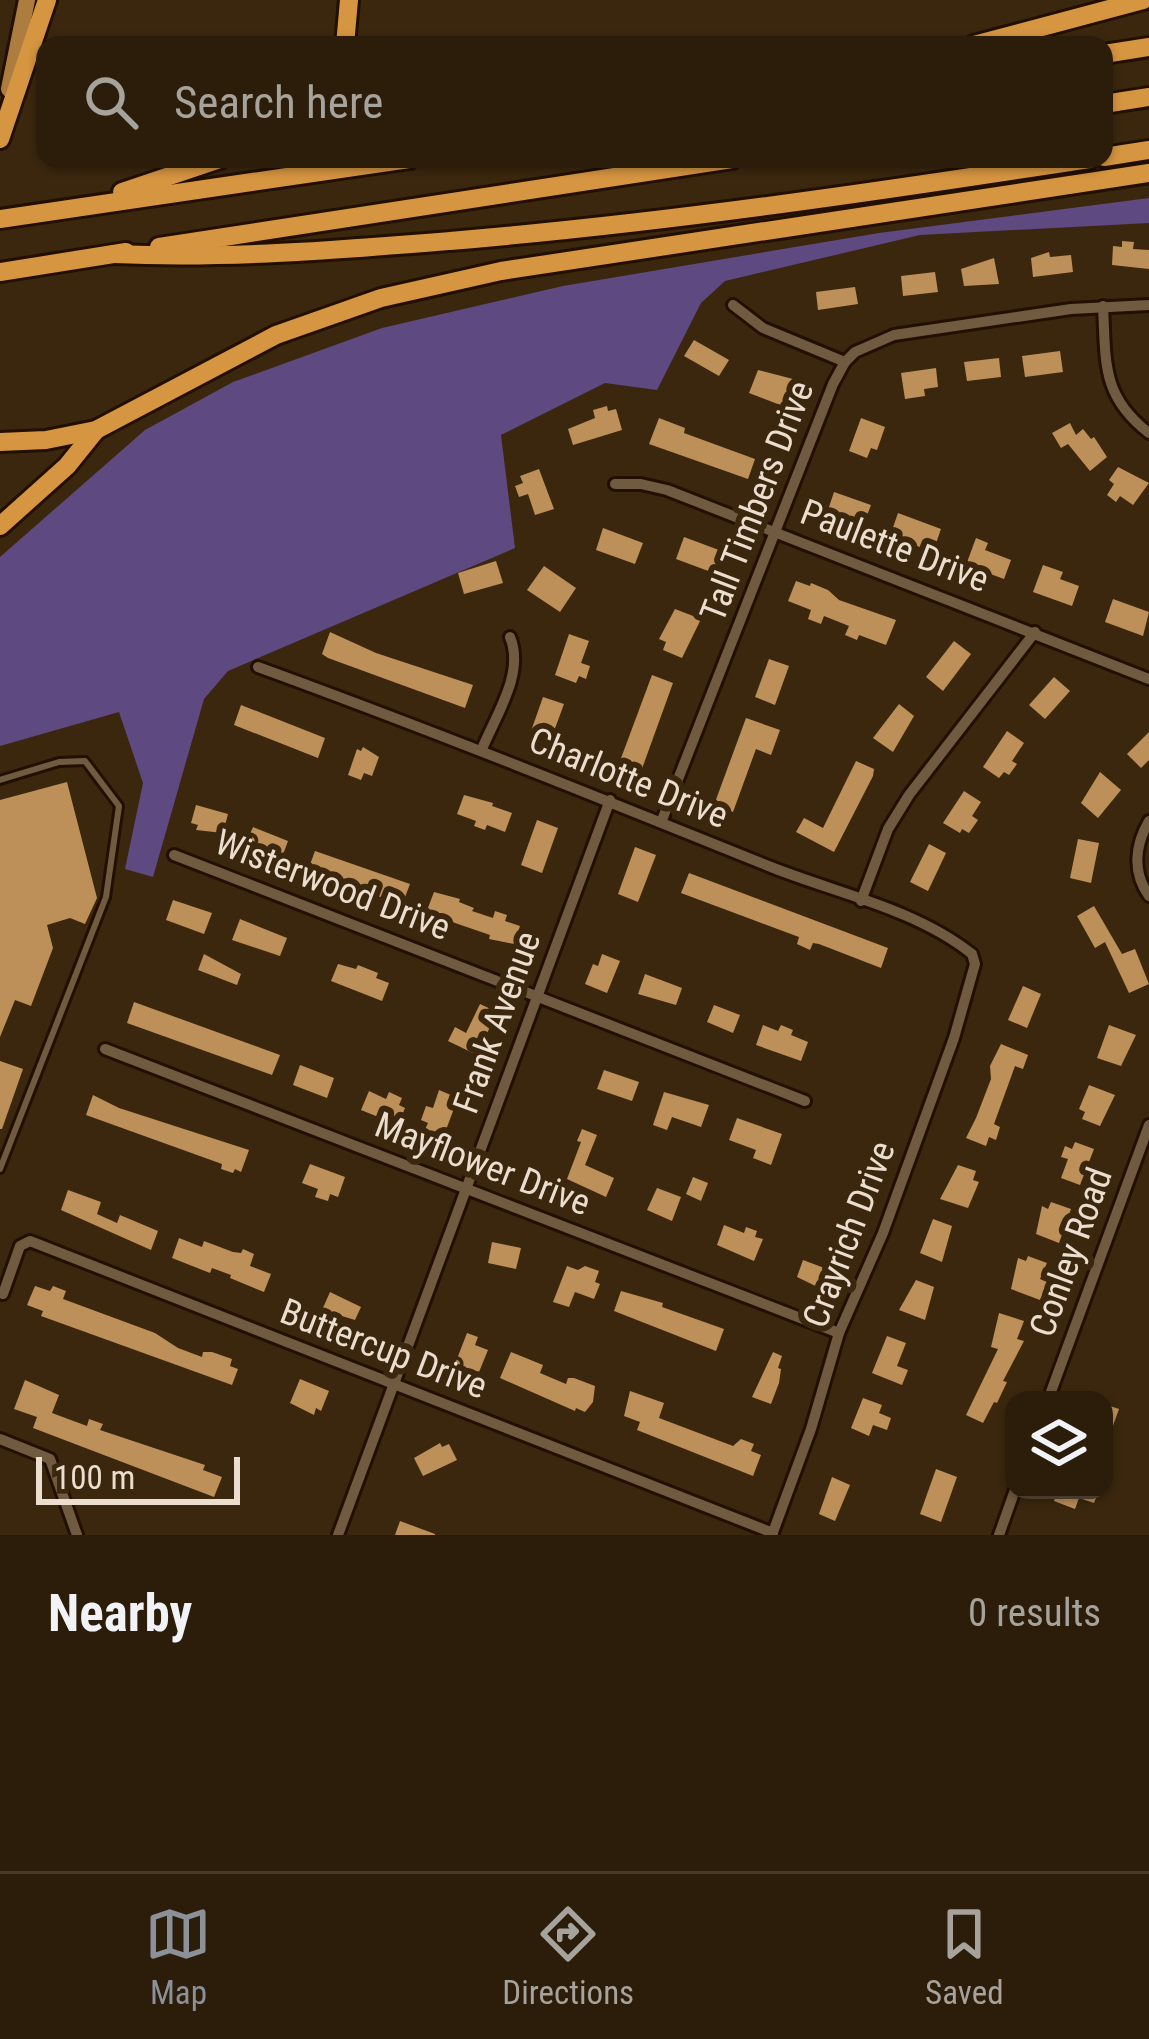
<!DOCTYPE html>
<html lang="en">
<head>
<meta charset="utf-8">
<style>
	:root { --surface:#2c1d0a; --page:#342613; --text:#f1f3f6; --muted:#a6a29c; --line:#483b2b; --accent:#8c9099 }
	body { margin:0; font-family:"Roboto Condensed",sans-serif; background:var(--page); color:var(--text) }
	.controls { position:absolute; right:36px; bottom:36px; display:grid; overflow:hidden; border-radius:24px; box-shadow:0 3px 9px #0004 }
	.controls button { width:108px; height:108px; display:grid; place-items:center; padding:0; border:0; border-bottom:3px solid var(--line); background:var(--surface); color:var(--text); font:60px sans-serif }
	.scale { position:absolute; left:36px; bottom:30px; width:204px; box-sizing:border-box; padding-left:12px; border:6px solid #ebdecf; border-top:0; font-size:33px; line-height:42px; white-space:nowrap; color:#ebdecf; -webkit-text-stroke:9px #3b270e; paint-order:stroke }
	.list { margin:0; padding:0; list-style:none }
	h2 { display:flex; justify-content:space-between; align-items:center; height:156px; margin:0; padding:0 48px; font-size:51px }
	h2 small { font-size:39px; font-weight:400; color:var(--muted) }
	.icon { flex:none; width:66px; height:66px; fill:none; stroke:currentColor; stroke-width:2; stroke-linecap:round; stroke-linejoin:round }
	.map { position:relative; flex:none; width:1149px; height:1535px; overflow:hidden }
	.search { position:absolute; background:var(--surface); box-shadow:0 3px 9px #0004; left:36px; right:36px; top:36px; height:132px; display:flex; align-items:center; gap:30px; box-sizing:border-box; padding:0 42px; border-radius:24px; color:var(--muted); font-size:45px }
	.sheet { height:336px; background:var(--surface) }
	nav { display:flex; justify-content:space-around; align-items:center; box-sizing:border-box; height:168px; border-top:3px solid var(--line); background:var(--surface); font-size:33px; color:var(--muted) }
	nav a { display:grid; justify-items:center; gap:6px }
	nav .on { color:var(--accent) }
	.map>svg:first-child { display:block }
	.forest { fill:#5e4981 }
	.building { fill:#be9059 }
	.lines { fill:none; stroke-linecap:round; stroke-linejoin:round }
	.service-casing { stroke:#220f00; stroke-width:12 }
	.minor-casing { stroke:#220f00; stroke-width:16 }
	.primary-casing { stroke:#220f00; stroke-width:22 }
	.motorway-casing { stroke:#220f00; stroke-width:24 }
	.service { stroke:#705a40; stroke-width:6 }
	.minor { stroke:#705a40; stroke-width:10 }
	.primary { stroke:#ad7d40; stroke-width:16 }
	.motorway { stroke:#d69540; stroke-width:18 }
	.labels { text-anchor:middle; stroke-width:12; stroke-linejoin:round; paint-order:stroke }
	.street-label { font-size:36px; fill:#ebdecf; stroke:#3b270e }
</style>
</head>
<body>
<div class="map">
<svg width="1149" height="1535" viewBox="0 0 1149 1535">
	<rect width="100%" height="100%" fill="#3b270e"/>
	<polygon class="forest" points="1149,198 1149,223 920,235 725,281 701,303 657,390 605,383 501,435 515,548 228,671 204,699 153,877 125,869 143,783 119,712 0,746 0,557 145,430 233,382 382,328 563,286 879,233"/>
	<g class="building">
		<polygon points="1122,241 1134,242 1133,249 1149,250 1149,269 1112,265 1113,246 1122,247"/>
		<polygon points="1049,252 1050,257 1071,255 1073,272 1033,277 1031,258"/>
		<polygon points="994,258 999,284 964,286 961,269"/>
		<polygon points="935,272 938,292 903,296 901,276"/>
		<polygon points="855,287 858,304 818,310 816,292"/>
		<polygon points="694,340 729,360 719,376 684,356"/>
		<polygon points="1060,351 1063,372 1025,377 1022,356"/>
		<polygon points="999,358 1001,377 967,381 964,362"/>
		<polygon points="936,368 938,387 924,389 925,396 905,399 901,373"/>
		<polygon points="758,370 793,379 783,406 749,393"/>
		<polygon points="607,406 608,411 616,409 622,430 573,445 568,429 595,418 593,410"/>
		<polygon points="659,418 685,428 684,433 755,459 748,479 649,444"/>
		<polygon points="861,418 885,427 877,450 871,448 867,458 849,451"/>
		<polygon points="1070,423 1076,435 1083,429 1091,439 1094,437 1107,457 1090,471 1068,444 1061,448 1052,433"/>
		<polygon points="1118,467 1149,483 1133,505 1120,496 1116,502 1107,495 1114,484 1109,480"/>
		<polygon points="539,469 554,509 535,515 528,494 519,497 515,486 523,483 520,476"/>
		<polygon points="834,492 871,505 863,526 827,513"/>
		<polygon points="898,513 941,529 933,552 890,536"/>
		<polygon points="603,528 643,543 635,564 596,550"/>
		<polygon points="684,537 727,553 719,575 676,559"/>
		<polygon points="976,538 988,543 985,550 1011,560 1004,579 966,565"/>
		<polygon points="496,561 503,583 464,594 458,573"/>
		<polygon points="1043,565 1063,572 1060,579 1079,586 1072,606 1033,592"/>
		<polygon points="544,566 576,588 560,612 527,590"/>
		<polygon points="796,581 810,586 811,583 828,590 839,600 896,620 886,645 859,635 857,640 845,635 849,626 824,616 821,624 808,619 811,610 788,601"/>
		<polygon points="1113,599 1149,612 1143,636 1105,622"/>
		<polygon points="675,609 701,619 682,658 663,650 666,642 659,639"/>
		<polygon points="330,632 376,653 473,685 465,708 328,658 322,654"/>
		<polygon points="569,634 589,641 581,663 590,666 586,679 579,676 576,683 555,675"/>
		<polygon points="954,641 971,654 943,691 926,677"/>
		<polygon points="769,659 789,666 775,705 755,697"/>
		<polygon points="652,675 673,683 639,777 617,769"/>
		<polygon points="1054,677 1070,691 1045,719 1029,705"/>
		<polygon points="543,697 564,704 550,742 530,734"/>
		<polygon points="899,704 914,716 893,752 873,738"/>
		<polygon points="241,705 325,738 318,758 234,725"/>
		<polygon points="746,718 780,730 771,755 756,749 733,812 714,805"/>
		<polygon points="1007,731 1024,743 1012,761 1017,764 1009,775 1004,772 999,778 983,767"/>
		<polygon points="1149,732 1149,760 1141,768 1127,754"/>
		<polygon points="363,747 379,757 372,776 364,773 361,780 348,775 357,749 361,751"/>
		<polygon points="856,761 874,769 873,776 834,852 796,832 804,818 823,828"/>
		<polygon points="1100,772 1121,790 1098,818 1081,803"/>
		<polygon points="67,782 97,898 85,924 70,918 47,925 53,948 31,1006 15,1000 0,1037 0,800"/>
		<polygon points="964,791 981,802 972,816 978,820 969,833 962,829 960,833 943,823"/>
		<polygon points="464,795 493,803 492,806 512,813 505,832 487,825 485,830 474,826 476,821 457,814"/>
		<polygon points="196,805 228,814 223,833 196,830 198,825 191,823"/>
		<polygon points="537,820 558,828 542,873 521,865"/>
		<polygon points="253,827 288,841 281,860 245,846"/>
		<polygon points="1078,839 1099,843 1091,883 1070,878"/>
		<polygon points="929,844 946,853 928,891 910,882"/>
		<polygon points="635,847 656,855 638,902 618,894"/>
		<polygon points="315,851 410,884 402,905 308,870"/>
		<polygon points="689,873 888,948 881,968 819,944 813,943 810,950 797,944 799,937 681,893"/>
		<polygon points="434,892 460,899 459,902 474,908 472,911 493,918 495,911 507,915 505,921 520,926 514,944 489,939 490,935 426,913"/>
		<polygon points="173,900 212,913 204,934 166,920"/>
		<polygon points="1094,906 1122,954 1135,949 1149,984 1129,993 1105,942 1095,948 1077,916"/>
		<polygon points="240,919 287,938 280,956 232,940"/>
		<polygon points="204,954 241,974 237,985 198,970"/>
		<polygon points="602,954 620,961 607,993 585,984 593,964 598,966"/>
		<polygon points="338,964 356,969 358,965 378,973 376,978 389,983 382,1001 331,981"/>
		<polygon points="645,974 682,988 676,1005 638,994"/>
		<polygon points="1023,986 1041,994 1027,1028 1008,1020"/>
		<polygon points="134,1002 280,1055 272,1075 127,1023"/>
		<polygon points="480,1004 497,1012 477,1055 448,1041 455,1027 466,1033"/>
		<polygon points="714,1005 740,1015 733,1033 707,1022"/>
		<polygon points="763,1025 778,1031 781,1025 793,1030 791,1035 808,1042 801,1061 756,1045"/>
		<polygon points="1109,1025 1136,1035 1121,1066 1097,1058"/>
		<polygon points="1001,1044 1028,1055 1023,1069 1015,1066 994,1124 1000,1127 996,1140 989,1137 986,1146 966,1138 976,1118 991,1079 990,1066"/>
		<polygon points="0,1061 23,1069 2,1129 0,1129"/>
		<polygon points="300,1065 334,1078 327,1098 293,1085"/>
		<polygon points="604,1070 639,1082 632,1101 597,1089"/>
		<polygon points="1089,1085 1115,1095 1100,1126 1082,1119 1085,1112 1079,1109"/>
		<polygon points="439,1090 458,1098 441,1143 422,1136 428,1123 421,1120 426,1106 433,1108"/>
		<polygon points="369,1091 386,1099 389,1092 402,1098 399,1105 405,1108 398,1125 361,1110"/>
		<polygon points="664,1092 709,1105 701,1127 672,1117 667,1130 653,1125"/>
		<polygon points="93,1095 119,1108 249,1150 241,1172 235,1169 233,1173 221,1169 222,1164 86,1115"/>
		<polygon points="737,1118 782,1134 771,1165 753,1158 756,1150 729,1140"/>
		<polygon points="582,1129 597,1135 585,1165 614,1178 606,1197 567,1179 581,1142 577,1141"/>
		<polygon points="1075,1142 1094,1149 1080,1185 1061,1178 1068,1159 1061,1157 1065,1146 1072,1149"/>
		<polygon points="310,1164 345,1177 338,1197 330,1194 328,1201 315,1197 318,1189 302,1183"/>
		<polygon points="958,1165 976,1171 973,1180 979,1182 968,1208 940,1199"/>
		<polygon points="693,1177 708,1183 701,1201 686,1194"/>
		<polygon points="657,1188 681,1197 672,1221 647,1210"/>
		<polygon points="68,1190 101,1202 97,1214 117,1223 120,1215 158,1231 151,1250 61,1210"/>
		<polygon points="1051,1202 1071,1209 1059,1243 1036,1234 1042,1206 1048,1209"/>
		<polygon points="933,1219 952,1226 942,1262 920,1253"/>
		<polygon points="724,1225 744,1233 746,1227 757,1231 755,1237 763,1239 754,1261 717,1245"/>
		<polygon points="179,1238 202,1247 204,1241 233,1252 241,1253 243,1249 254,1254 250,1266 271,1274 264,1292 230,1278 231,1275 212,1268 210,1273 172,1258"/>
		<polygon points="492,1242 521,1248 516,1269 488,1263"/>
		<polygon points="1028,1256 1047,1263 1040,1279 1047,1282 1040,1300 1011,1289 1018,1258 1026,1261"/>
		<polygon points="803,1260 835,1272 828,1292 797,1277"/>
		<polygon points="567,1266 578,1270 585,1266 599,1271 595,1282 600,1284 594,1299 575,1292 569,1307 553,1302"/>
		<polygon points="916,1280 934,1287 925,1320 899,1310"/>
		<polygon points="35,1286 50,1291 53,1286 66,1291 63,1299 155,1333 178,1348 202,1357 203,1352 212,1352 232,1359 230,1366 238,1369 232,1385 41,1316 43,1311 27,1305"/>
		<polygon points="621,1291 663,1303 662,1307 724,1329 716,1351 614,1311"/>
		<polygon points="330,1292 361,1307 355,1320 322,1310"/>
		<polygon points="999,1313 1024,1321 1017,1339 1024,1341 1003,1381 1007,1382 997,1403 994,1402 983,1423 966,1415 998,1349 991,1347"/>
		<polygon points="467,1333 478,1337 475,1345 488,1350 479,1372 455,1364"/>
		<polygon points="887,1336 906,1343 897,1366 908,1370 902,1385 872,1373"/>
		<polygon points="511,1352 543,1365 540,1373 566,1384 568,1378 574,1378 595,1386 593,1402 585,1412 576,1408 575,1411 500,1378"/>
		<polygon points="773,1352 782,1356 778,1368 781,1369 779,1383 771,1404 752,1397"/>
		<polygon points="300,1379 329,1391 321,1411 316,1408 314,1415 290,1403"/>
		<polygon points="25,1380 59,1395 52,1413 87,1426 89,1419 103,1424 100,1430 205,1465 203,1470 222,1477 214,1497 33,1428 37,1417 14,1409"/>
		<polygon points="630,1391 664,1403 659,1418 733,1446 741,1439 754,1444 751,1451 761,1455 753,1476 637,1430 640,1422 624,1416"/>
		<polygon points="863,1398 882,1405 879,1413 891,1418 887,1430 873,1425 869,1436 851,1428"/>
		<polygon points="1104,1404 1119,1409 1105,1448 1104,1448"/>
		<polygon points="440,1443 442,1447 449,1444 457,1460 423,1476 414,1458"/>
		<polygon points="936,1469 957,1477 941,1522 920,1514"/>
		<polygon points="832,1477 850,1485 835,1521 819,1514"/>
		<polygon points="1058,1490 1099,1490 1094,1503 1079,1498 1075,1509 1054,1501"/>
		<polygon points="400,1521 435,1534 435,1535 395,1535"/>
	</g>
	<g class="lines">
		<defs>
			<polyline id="service" points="0,780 59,762 85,761 119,806 106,897 0,1169"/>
			<g id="minor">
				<polyline points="733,305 763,328 845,362"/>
				<path d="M1103,306C1106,362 1101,396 1149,433"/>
				<polyline points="615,484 641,484 667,490 1149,679"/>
				<path d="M258,667C431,730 600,798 771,867C836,893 916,909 972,954L975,964L954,1038L883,1233L839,1333L811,1429L772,1535"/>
				<path d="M482,749C496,715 525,673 510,637"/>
				<polyline points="662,820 833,384 845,362 855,352 894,335 1071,309 1149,305"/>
				<path d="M1149,821C1135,845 1132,872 1149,896"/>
				<polyline points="174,855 805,1101"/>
				<polyline points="861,901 888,829 909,795 1035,632"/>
				<polyline points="105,1049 839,1333"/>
				<polyline points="3,1294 20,1246 30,1241 773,1533"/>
				<polyline points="1048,1400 1149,1125"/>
				<polyline points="0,1439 50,1459 77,1535"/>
				<polyline points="338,1535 610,800"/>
				<polyline points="999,1535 1015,1490"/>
			</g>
			<polyline id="primary" points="9,89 27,0"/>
			<g id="motorway">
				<polyline points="345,45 349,0"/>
				<polyline points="974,45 1143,0"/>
				<polyline points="1104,54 1149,47"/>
				<polyline points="1104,104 1149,97"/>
				<polyline points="0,139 47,0"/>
				<polyline points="1104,157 1149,150"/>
				<polyline points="122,192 220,159"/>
				<polyline points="0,219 409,159"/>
				<polyline points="159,247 732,159"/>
				<path d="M114,254C227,259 338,250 450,241C664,223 876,192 1089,159"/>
				<polyline points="0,272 126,252"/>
				<polyline points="0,442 46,440 96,430 276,335 381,298 501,271 1149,173"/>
				<polyline points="0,526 67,466 96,430"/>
			</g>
		</defs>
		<use href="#service" class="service-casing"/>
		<use href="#minor" class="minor-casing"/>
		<use href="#primary" class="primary-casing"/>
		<use href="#motorway" class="motorway-casing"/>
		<use href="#service" class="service"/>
		<use href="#minor" class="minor"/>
		<use href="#primary" class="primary"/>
		<use href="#motorway" class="motorway"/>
	</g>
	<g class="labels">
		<g class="street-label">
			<text transform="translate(756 501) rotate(-69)" y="13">Tall Timbers Drive</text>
			<text transform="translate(895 545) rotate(21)" y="13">Paulette Drive</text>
			<text transform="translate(629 777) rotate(22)" y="13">Charlotte Drive</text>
			<text transform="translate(333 884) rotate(21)" y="13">Wisterwood Drive</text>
			<text transform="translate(496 1022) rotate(-70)" y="13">Frank Avenue</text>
			<text transform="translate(483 1163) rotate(21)" y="13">Mayflower Drive</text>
			<text transform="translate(848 1234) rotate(-69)" y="13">Crayrich Drive</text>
			<text transform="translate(1070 1252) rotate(-70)" y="13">Conley Road</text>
			<text transform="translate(384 1348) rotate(21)" y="13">Buttercup Drive</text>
		</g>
	</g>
</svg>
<div class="controls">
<button><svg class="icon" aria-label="layers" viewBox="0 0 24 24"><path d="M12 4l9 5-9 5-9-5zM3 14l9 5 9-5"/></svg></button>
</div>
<div class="scale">100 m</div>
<div class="search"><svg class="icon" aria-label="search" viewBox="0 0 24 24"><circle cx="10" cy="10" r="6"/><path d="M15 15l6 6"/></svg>Search here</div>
</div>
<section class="sheet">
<h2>Nearby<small>0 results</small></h2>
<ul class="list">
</ul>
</section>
<nav>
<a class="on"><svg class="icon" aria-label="map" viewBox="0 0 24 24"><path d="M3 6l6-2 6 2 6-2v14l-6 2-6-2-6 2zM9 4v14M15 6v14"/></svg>Map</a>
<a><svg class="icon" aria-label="directions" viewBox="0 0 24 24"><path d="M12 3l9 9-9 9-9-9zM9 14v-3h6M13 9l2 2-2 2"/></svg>Directions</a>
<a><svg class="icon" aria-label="saved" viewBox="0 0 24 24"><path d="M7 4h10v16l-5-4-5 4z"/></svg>Saved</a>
</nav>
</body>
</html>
